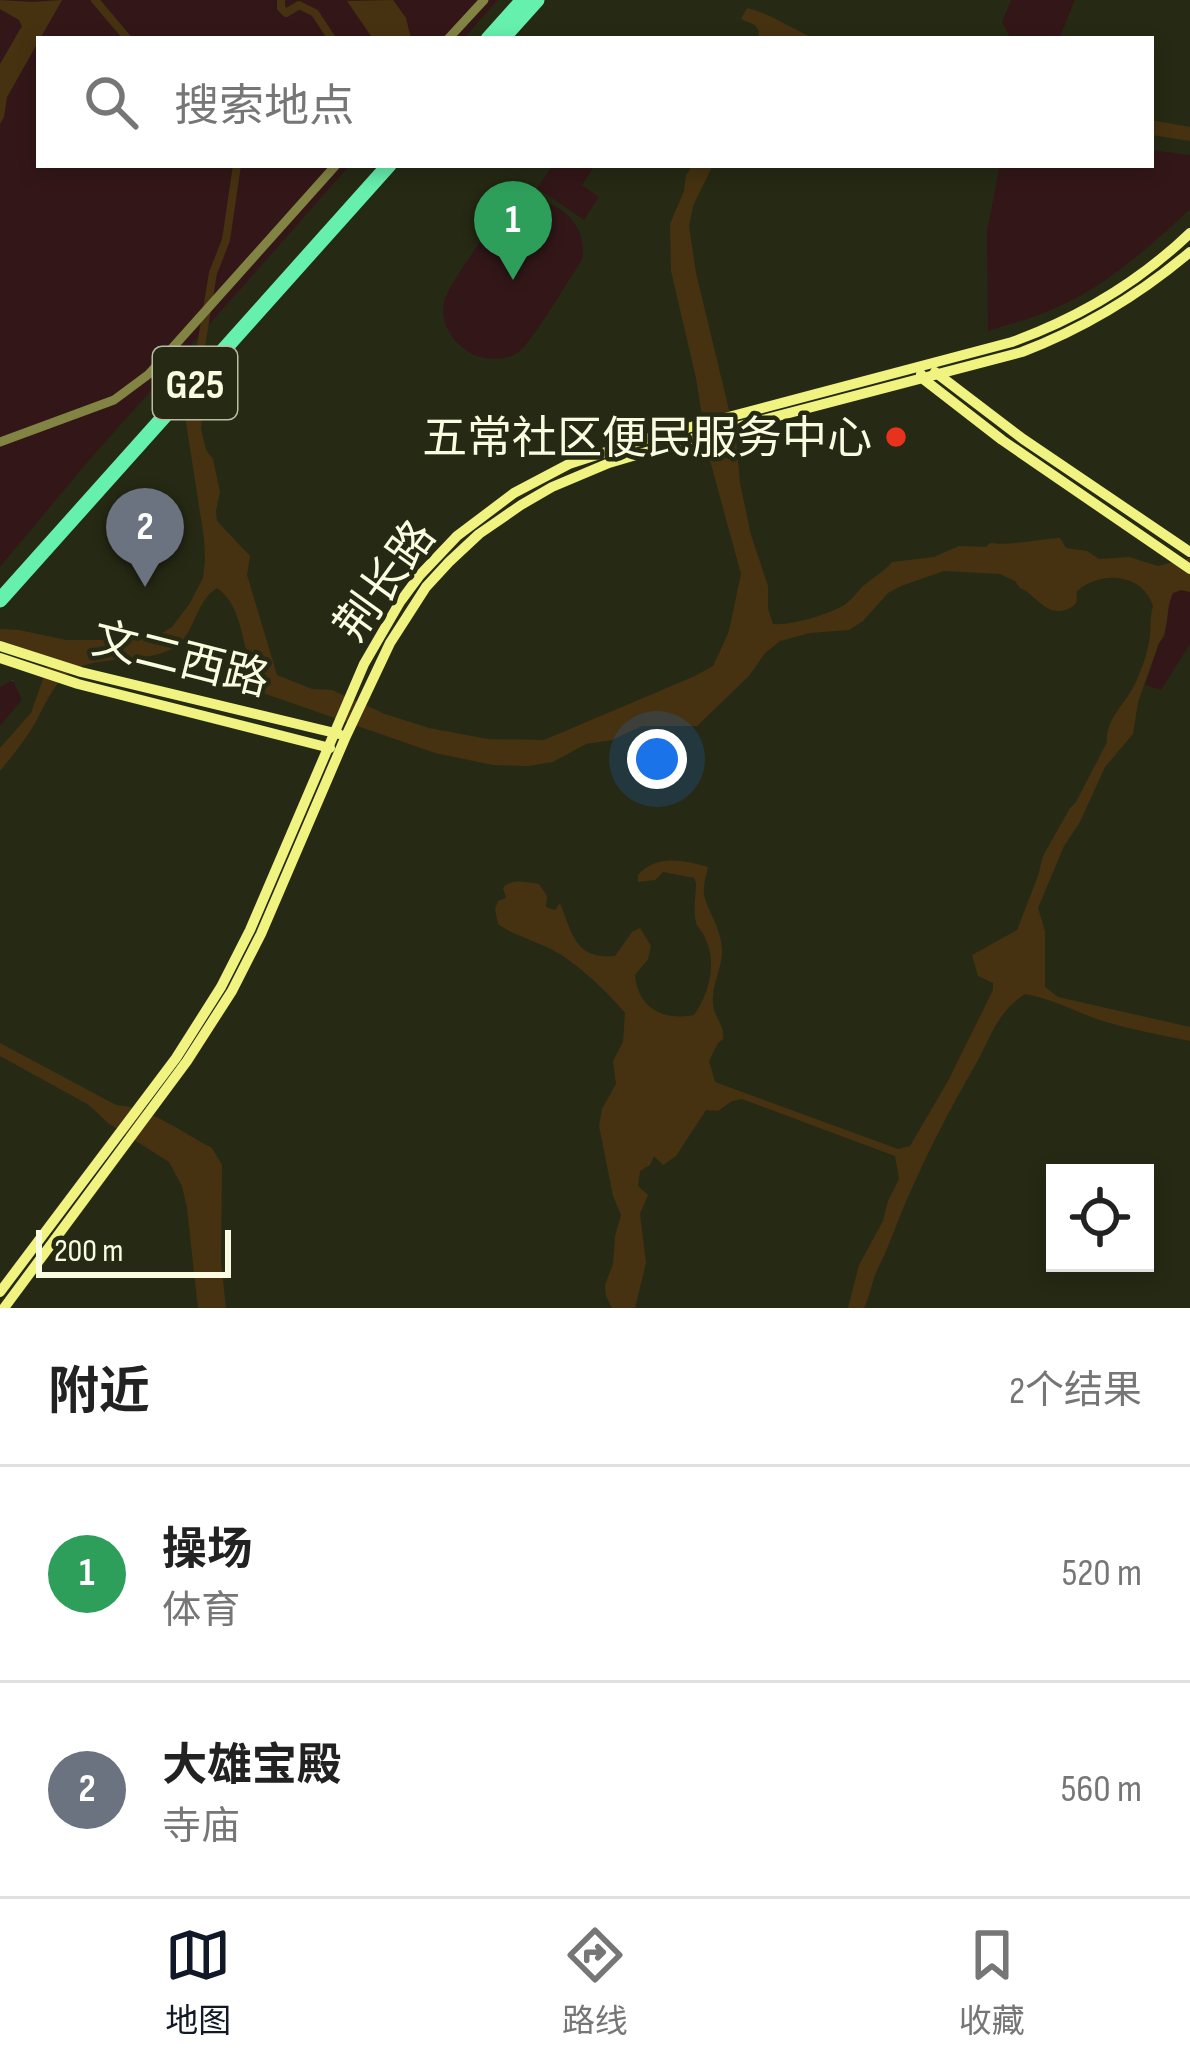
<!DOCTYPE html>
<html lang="zh">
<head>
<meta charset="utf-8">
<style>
	:root { --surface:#fff; --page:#f2f2f2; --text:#222; --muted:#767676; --line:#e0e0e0; --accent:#111827 }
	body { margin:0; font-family:"Sofia Sans Condensed","Noto Sans SC",sans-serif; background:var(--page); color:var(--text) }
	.controls { position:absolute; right:36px; bottom:36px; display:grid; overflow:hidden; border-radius:0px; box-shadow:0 6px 18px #0003 }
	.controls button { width:108px; height:108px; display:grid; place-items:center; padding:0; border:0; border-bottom:3px solid var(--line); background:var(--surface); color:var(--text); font:60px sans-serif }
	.scale { position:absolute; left:36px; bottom:30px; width:195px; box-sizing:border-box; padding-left:12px; border:6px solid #f9fcdf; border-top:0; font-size:33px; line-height:42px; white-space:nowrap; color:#f9fcdf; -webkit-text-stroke:9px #262a14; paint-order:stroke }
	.you { position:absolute; left:657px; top:759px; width:42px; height:42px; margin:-30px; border:9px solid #fff; border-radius:50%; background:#1a73e8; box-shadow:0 0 0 18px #1a73e833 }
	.badge { display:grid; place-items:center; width:78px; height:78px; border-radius:50%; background:var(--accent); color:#fff; font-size:39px; font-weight:700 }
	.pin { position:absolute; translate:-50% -99px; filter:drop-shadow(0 3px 6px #0008) }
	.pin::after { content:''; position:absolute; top:63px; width:42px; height:36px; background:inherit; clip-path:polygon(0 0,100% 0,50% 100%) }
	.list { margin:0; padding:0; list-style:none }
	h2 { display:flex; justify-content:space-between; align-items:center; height:156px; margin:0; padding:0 48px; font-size:51px }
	h2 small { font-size:39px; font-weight:400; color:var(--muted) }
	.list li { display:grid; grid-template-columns:78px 1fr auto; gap:36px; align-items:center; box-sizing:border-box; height:216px; padding:0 48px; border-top:3px solid var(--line) }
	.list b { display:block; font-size:45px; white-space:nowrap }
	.list p { margin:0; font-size:39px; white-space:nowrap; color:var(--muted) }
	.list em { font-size:39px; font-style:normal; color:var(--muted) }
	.icon { flex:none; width:66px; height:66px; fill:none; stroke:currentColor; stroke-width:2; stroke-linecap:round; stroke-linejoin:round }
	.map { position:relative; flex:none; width:1190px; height:1308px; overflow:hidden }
	.search { position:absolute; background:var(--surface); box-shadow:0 6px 18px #0003; left:36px; right:36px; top:36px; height:132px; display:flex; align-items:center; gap:30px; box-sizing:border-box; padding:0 42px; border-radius:0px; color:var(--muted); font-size:45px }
	.sheet { height:588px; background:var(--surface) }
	nav { display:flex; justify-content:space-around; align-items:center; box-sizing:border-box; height:168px; border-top:3px solid var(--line); background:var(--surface); font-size:33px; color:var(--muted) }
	nav a { display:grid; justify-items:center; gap:6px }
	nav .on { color:var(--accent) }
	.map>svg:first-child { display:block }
	.green { fill:#331718 }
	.forest { fill:url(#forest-firs) }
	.water { fill:#463211 }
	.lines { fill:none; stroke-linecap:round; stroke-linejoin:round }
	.canal { stroke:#463211; stroke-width:8 }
	.tertiary { stroke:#828443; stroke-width:9 }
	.secondary { stroke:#f0f380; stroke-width:10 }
	.motorway { stroke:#66f0ae; stroke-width:15 }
	.poi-dot { fill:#e9321e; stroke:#262a14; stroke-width:4.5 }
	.labels { text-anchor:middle; stroke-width:9; stroke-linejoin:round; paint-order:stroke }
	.shield { fill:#262a14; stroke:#babda2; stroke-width:3 }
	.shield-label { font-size:42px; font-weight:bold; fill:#f9fcdf }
	.poi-label { font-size:45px; fill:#f9fcdf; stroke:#262a14; text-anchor:end }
	.street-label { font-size:45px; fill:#f9fcdf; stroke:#262a14 }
</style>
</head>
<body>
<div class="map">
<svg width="1190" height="1308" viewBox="0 0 1190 1308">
	<defs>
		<pattern id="forest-firs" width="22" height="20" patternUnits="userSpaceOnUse" patternTransform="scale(3)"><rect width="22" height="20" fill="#331718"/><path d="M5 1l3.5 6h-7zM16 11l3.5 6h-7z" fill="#513a39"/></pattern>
	</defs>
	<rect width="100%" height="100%" fill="#262a14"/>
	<g class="green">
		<polygon points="0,0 498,0 463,39 39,39 39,165 350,165 85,465 0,567"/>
		<polygon points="1011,0 1075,0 1059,39 1011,39 1002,22"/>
		<path d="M1151,150L1190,155V209C1149,248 1104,288 1051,310C1031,319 1009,324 988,331L987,231L1000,165H1151Z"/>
		<polygon points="553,165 595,165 582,185 599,197 584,220 537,188"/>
		<path d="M529,198C562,203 588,225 582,260C569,279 533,341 519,352C506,361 487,360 474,355C455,346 439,324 444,302C447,286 492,226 504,208L515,202Z"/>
		<polygon points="1181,590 1190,592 1190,644 1161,690 1145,685 1159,643 1165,636 1167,609 1172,593"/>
	</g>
	<polygon class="forest" points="13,680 22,700 0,726 0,687"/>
	<g class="water">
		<polygon points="0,0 32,2 62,0 7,97 4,117 0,124 0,64 22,26 19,20 0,9"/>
		<polygon points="393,0 406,18 411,39 373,39 347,1"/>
		<path d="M747,8C773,14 792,30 817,39H758L759,31L755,25L741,19Z"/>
		<polygon points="1151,120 1190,127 1190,141 1151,135"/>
		<path d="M693,165H713L693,206L689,226L696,273L736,439L740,483L751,535L768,586V609L773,624C790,626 836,613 848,602C853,598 857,592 862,587C872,578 883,573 892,562L934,557L959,546L986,547L990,543C1011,546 1038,539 1060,538L1066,548L1087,551L1099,559L1129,557L1158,566L1190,558V592L1181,590L1173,593C1165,609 1170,630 1159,643L1138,702L1133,734L1105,767L1080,822L1064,846L1038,908L1045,931V987L1058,997L1190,1027V1041C1162,1035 1133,1030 1106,1022C1080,1014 1051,998 1025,994C998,1011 991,1036 977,1062C952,1105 929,1149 909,1195C898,1218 891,1242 880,1264C872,1278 871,1294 864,1308H848L859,1265L883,1221L888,1201L899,1179L895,1156L742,1099L732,1101L718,1111L706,1110L676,1156L663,1165L654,1156L650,1165L640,1171L638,1186L648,1195L640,1214L646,1263L635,1308H612L606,1296L605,1285L613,1264L615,1236L621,1215L613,1196L599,1126L602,1109L616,1084L613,1061L623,1042L625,1013C608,992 576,962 551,949C533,940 515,936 498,924L495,909L498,901L506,898L503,888C511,878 527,882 539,884L547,896L546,907L555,910L560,903C572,933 575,960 615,956L632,932L640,928L651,946L648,959L635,975C638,1009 664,1021 694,1015C709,994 717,964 706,940C704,933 698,929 696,922C693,910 696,895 696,883L694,878L663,872L655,880L638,882V875C656,854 683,860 708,867C706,876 703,886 704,895C709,914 721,928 722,949C723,967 711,985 713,1004C714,1018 725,1025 723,1039L718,1043L709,1061L715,1082L898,1149L910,1146L948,1081L993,990V983L978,976L972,955L1017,930L1038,876L1043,856L1070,808L1076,802L1107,742C1105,719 1127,702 1136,682C1142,668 1149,650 1150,634C1151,623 1150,617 1153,606C1142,572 1100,571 1077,591C1076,603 1079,603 1068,609C1046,618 1037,595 1020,588L1015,581L1000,574L944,571L901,586L888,593L863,621L849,630L810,633L780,641L765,653L749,676L697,726H642L612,740L586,744L553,762L528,766L493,765L435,753L263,693C240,663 248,609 217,588C197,600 196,627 180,643C156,666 100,653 71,671C51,684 42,714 29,733C20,746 10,759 0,771V748L31,713L48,665L0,641V629L19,630L66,640H129L154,638L172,627L190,603L203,578L205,560L204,538L185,416L186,402L205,380L201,429L206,450L213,459L220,492L216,511L217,521L250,556L247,575L277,675L312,689L332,690L385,714L429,728L488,739L544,740L695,676L713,666L720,651L729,631L741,574L708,453L696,378L671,271L670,224L684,191L686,175Z"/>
		<path d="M0,1043L116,1105C149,1107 183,1133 212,1148L222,1165L221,1262L226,1308H198L187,1208L182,1186L169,1162L108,1123L89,1105L0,1056Z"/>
	</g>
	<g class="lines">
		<g class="canal">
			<polyline points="95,0 128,39"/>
			<polyline points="281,0 281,8 286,13 299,5 315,13 332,39"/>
			<polyline points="200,352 213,273 226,240 237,165"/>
		</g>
		<g class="tertiary">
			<polyline points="448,39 484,0"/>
			<polyline points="0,442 114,400 149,374 336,165"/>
		</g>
		<g class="secondary">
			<polyline points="935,372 1023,439 1190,552"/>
			<polyline points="921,374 922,378 1002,440 1190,569"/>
			<polyline points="0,646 81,672 339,734"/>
			<polyline points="0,658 78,684 330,748"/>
			<path d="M0,1292L176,1058L221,987L250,930L364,664L400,602L420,575L457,536L514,493L569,464L649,438L1012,342C1078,318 1139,282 1190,233"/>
			<path d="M4,1308L187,1061L232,991L261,934L346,736L390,643L426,587L449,562L479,534L521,505L552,487L609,463L694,438L1022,352C1085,328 1139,295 1190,252"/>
		</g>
		<g class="motorway">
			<polyline points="488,39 523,0"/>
			<polyline points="502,39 537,0"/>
			<polyline points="0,600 389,165"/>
		</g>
	</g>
	<circle class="poi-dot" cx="896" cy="437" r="12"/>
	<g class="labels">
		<rect class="shield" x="153" y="347" width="84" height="72" rx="9"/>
		<g class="shield-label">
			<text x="195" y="398">G25</text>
		</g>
		<g class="poi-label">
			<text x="872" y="453">五常社区便民服务中心</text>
		</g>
		<g class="street-label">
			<text transform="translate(384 580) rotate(-54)" y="16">荆长路</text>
			<text transform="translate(181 658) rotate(14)" y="16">文二西路</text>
		</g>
	</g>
</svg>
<div class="controls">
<button><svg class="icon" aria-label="locate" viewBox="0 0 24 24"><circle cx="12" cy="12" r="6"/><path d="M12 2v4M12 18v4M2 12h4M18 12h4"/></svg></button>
</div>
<div class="scale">200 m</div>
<div class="you"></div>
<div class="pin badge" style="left:513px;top:280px;background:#2e9e5b">1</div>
<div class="pin badge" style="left:145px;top:587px;background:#6b7280">2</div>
<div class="search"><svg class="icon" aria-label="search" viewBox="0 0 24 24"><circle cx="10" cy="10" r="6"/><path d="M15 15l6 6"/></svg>搜索地点</div>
</div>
<section class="sheet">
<h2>附近<small>2个结果</small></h2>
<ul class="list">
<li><span class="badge" style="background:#2e9e5b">1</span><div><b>操场</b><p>体育</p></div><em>520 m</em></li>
<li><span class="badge" style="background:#6b7280">2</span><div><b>大雄宝殿</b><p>寺庙</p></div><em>560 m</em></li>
</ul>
</section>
<nav>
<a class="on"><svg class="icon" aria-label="map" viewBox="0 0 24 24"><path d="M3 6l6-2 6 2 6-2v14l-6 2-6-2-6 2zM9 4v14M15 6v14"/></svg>地图</a>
<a><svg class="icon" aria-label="directions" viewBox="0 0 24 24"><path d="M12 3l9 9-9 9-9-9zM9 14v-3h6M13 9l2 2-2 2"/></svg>路线</a>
<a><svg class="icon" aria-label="saved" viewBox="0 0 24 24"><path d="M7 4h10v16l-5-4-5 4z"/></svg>收藏</a>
</nav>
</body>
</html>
